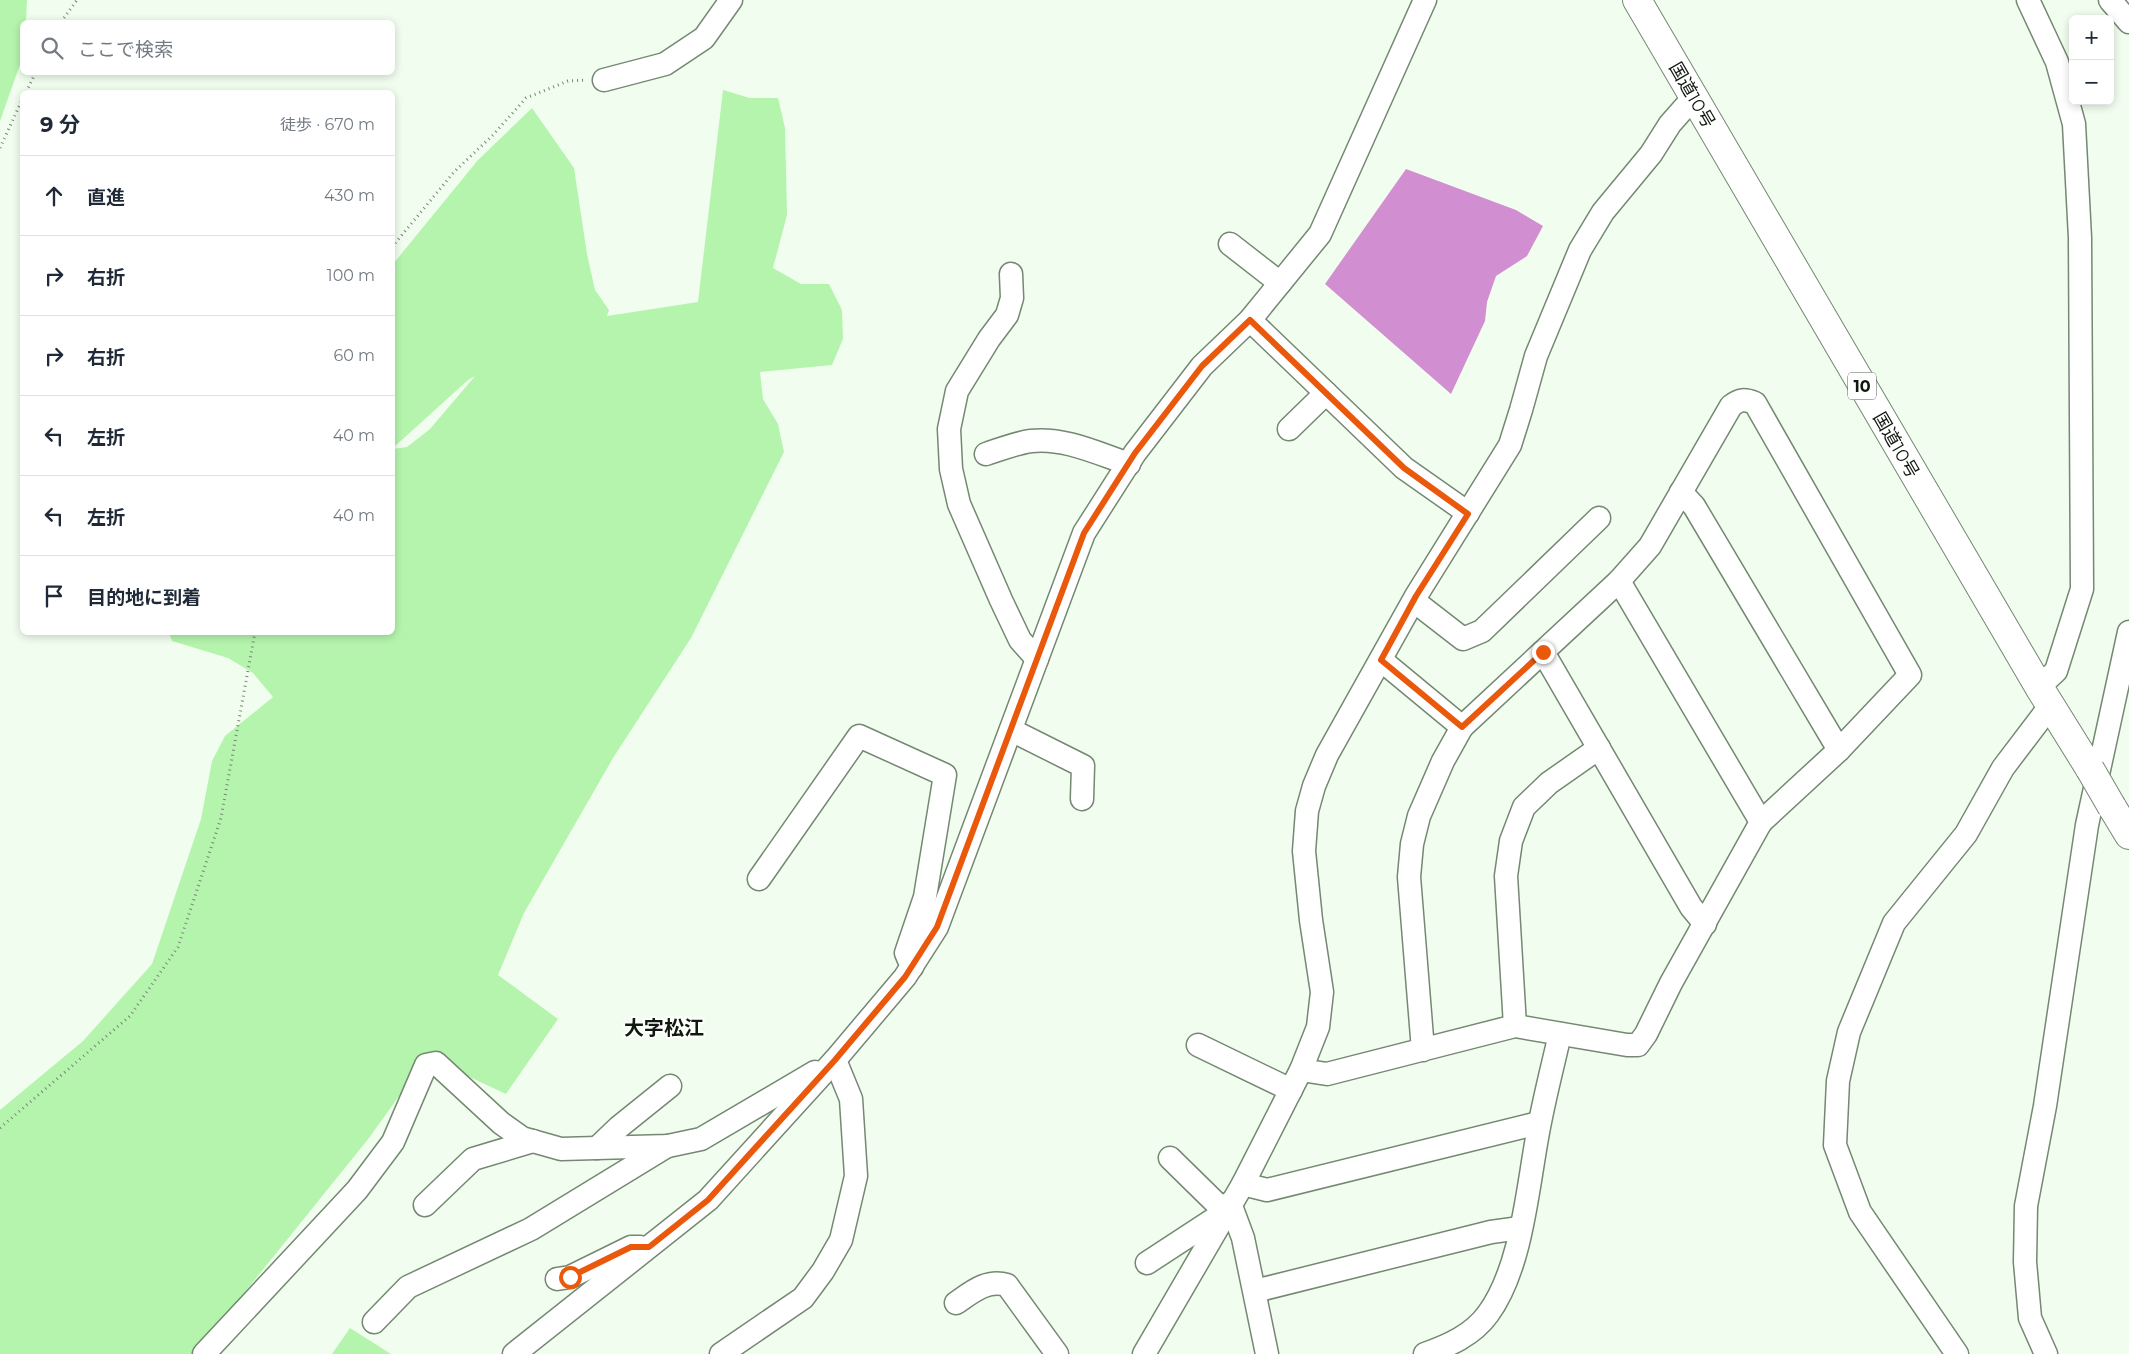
<!DOCTYPE html>
<html lang="ja">
<head>
<meta charset="utf-8">
<style>
	:root { --surface:#fff; --page:#f6f6f7; --text:#1f2937; --muted:#747a83; --line:#e0e1e3 }
	body { margin:0; font-family:Montserrat,"Noto Sans JP",sans-serif; background:var(--page); color:var(--text) }
	.controls { position:absolute; right:15px; top:15px; display:grid; overflow:hidden; border-radius:8px; box-shadow:0 2px 8px #0003 }
	.controls button { width:45px; height:45px; display:grid; place-items:center; padding:0; border:0; border-bottom:1px solid var(--line); background:var(--surface); color:var(--text); font:25px sans-serif }
	.stop { position:absolute; width:15px; height:15px; margin:-11px; border:4px solid #ea580c; border-radius:50%; background:#fff }
	.stop.end { background:#ea580c; border-color:#fff; box-shadow:0 1px 5px #0008 }
	.list { margin:0; padding:0; list-style:none }
	h2 { display:flex; justify-content:space-between; align-items:center; height:65px; margin:0; padding:0 20px; font-size:21px }
	h2 small { font-size:16px; font-weight:400; color:var(--muted) }
	.list li { display:grid; grid-template-columns:32px 1fr auto; gap:15px; align-items:center; box-sizing:border-box; height:80px; padding:0 20px; border-top:1px solid var(--line) }
	.list b { display:block; font-size:19px; white-space:nowrap }
	.list em { font-size:16px; font-style:normal; color:var(--muted) }
	.icon { flex:none; width:28px; height:28px; fill:none; stroke:currentColor; stroke-width:2; stroke-linecap:round; stroke-linejoin:round }
	.map { position:relative; flex:none; width:2129px; height:1354px; overflow:hidden }
	.search { position:absolute; background:var(--surface); box-shadow:0 2px 8px #0003; left:20px; top:20px; width:375px; height:55px; display:flex; align-items:center; gap:12px; box-sizing:border-box; padding:0 18px; border-radius:8px; color:var(--muted); font-size:19px }
	.panel { position:absolute; background:var(--surface); box-shadow:0 2px 8px #0003; left:20px; top:90px; width:375px; height:545px; border-radius:8px }
	.map>svg:first-child { display:block }
	.green { fill:#b5f4ad }
	.water { fill:#d18ed0 }
	.lines { fill:none; stroke-linecap:round; stroke-linejoin:round }
	.minor-casing { stroke:#748872; stroke-width:25 }
	.trunk-casing { stroke:#748872; stroke-width:30 }
	.path { stroke:#7b857a; stroke-width:3; stroke-dasharray:1 4; stroke-linecap:butt }
	.minor { stroke:#fff; stroke-width:22 }
	.trunk { stroke:#fff; stroke-width:28 }
	.trunk-bridge-casing { stroke:#748872; stroke-width:30; stroke-linecap:butt }
	.trunk-bridge { stroke:#fff; stroke-width:28 }
	.route { stroke:#ea580c; stroke-width:6 }
	.labels { text-anchor:middle; stroke-width:4; stroke-linejoin:round; paint-order:stroke }
	.shield { fill:#fff; stroke:#585d58; stroke-width:1 }
	.shield-label { font-size:16px; font-weight:bold; fill:#101810 }
	.street-label { font-size:18px; fill:#101810; stroke:#fff }
	.quarter-label { font-size:20px; font-weight:bold; fill:#101810; stroke:#fff }
</style>
</head>
<body>
<div class="map">
<svg width="2129" height="1354" viewBox="0 0 2129 1354">
	<rect width="100%" height="100%" fill="#f1feef"/>
	<g class="green">
		<polygon points="0,0 27,0 26,22 22,22 22,59 0,121"/>
		<polygon points="723,90 750,98 778,98 785,128 787,215 773,268 801,284 829,284 842,310 843,339 832,365 760,372 763,399 778,424 784,452 691,638 613,758 524,913 498,975 558,1019 506,1094 427,1057 369,1138 195,1354 0,1354 0,1110 83,1041 152,964 201,819 212,761 225,736 273,697 253,673 228,658 172,641 169,633 392,632 393,449 407,447 430,429 475,376 468,380 393,448 393,264 478,160 532,108 574,168 587,254 595,290 609,310 607,316 698,302"/>
		<polygon points="350,1328 391,1354 332,1354"/>
	</g>
	<polygon class="water" points="1406,169 1516,210 1543,226 1527,256 1496,276 1487,302 1485,321 1451,394 1325,284"/>
	<g class="lines">
		<defs>
			<g id="minor">
				<polyline points="2028,0 2057,62 2074,124 2080,238 2082,589 2056,671 2039,687"/>
				<polyline points="2110,0 2129,22"/>
				<polyline points="604,80 665,64 704,38 731,0"/>
				<polyline points="1230,244 1280,283"/>
				<polyline points="1011,274 1012,298 1007,315 989,339 957,391 949,429 951,469 959,504 1001,600 1020,640 1037,659"/>
				<polyline points="1250,320 1404,468 1468,513"/>
				<polyline points="1289,429 1326,393"/>
				<path d="M986,454C1001,449 1016,443 1031,441C1064,437 1099,454 1129,464"/>
				<polyline points="1681,492 1694,506 1839,750"/>
				<polyline points="1619,581 1761,822"/>
				<polyline points="1414,601 1463,639 1482,631 1599,518"/>
				<polyline points="1543,652 1691,907 1705,924"/>
				<polyline points="1381,660 1462,727"/>
				<polyline points="1011,730 1083,766 1082,799"/>
				<polyline points="759,879 859,736 945,775 925,897 906,953 912,967"/>
				<polyline points="1515,1026 1506,876 1511,841 1524,807 1549,783 1599,748"/>
				<polyline points="1198,1045 1291,1090"/>
				<path d="M1301,1070L1327,1074L1515,1026L1627,1045H1638L1646,1034L1671,983L1761,822L1839,750L1910,675L1755,403C1745,399 1740,399 1731,406L1650,546L1619,581L1462,727L1443,761L1419,816L1412,844L1409,877L1423,1050"/>
				<polyline points="597,1148 619,1127 670,1086"/>
				<polyline points="1243,1184 1267,1190 1539,1123"/>
				<polyline points="1230,1203 1243,1238 1267,1354"/>
				<polyline points="425,1205 473,1159 533,1141"/>
				<polyline points="1147,1263 1225,1212 1170,1158"/>
				<polyline points="557,1279 570,1277 631,1247 640,1247"/>
				<polyline points="1255,1291 1491,1232 1520,1228"/>
				<path d="M956,1303C972,1292 987,1279 1007,1285L1057,1354"/>
				<polyline points="374,1322 408,1287 531,1229 667,1146"/>
				<polyline points="204,1354 357,1190 393,1142 426,1065 436,1063 501,1123 522,1138 561,1149 668,1146 701,1139 815,1072"/>
				<polyline points="514,1354 708,1200 835,1060 905,977 937,927 1084,533 1135,453 1202,366 1250,320 1320,234 1425,0"/>
				<polyline points="721,1354 803,1298 823,1271 841,1240 856,1176 851,1099 835,1060"/>
				<polyline points="1144,1354 1243,1184 1301,1070 1318,1027 1322,992 1311,920 1304,851 1307,811 1314,786 1327,755 1416,596 1510,445 1521,410 1536,356 1580,250 1603,212 1651,154 1670,124 1693,98"/>
				<path d="M1425,1354C1448,1346 1473,1335 1488,1314C1521,1269 1527,1193 1537,1138C1543,1103 1552,1069 1560,1034"/>
				<polyline points="1957,1354 1860,1212 1835,1145 1838,1081 1849,1032 1894,923 1966,834 2003,768 2050,706"/>
				<polyline points="2046,1354 2030,1318 2025,1262 2026,1206 2045,1106 2087,825 2129,632"/>
			</g>
			<g id="trunk">
				<polyline points="1637,0 2039,687 2090,769"/>
				<polyline points="2112,807 2129,835"/>
			</g>
		</defs>
		<use href="#minor" class="minor-casing"/>
		<use href="#trunk" class="trunk-casing"/>
		<g class="path">
			<polyline points="61,22 77,0"/>
			<polyline points="26,92 36,72"/>
			<polyline points="0,148 22,100"/>
			<polyline points="392,247 454,172 493,135 526,98 568,81 586,80"/>
			<polyline points="0,1128 130,1016 178,947 221,818 255,632"/>
		</g>
		<use href="#minor" class="minor"/>
		<use href="#trunk" class="trunk"/>
		<defs>
			<polyline id="trunk-bridge" points="2090,769 2112,807"/>
		</defs>
		<use href="#trunk-bridge" class="trunk-bridge-casing"/>
		<use href="#trunk-bridge" class="trunk-bridge"/>
	</g>
	<g class="lines">
		<polyline class="route" points="570,1277 631,1247 649,1247 708,1200 835,1060 905,977 937,927 1084,533 1135,453 1202,366 1250,320 1404,468 1468,514 1416,596 1381,660 1462,727 1543,652"/>
	</g>
	<g class="labels">
		<rect class="shield" x="1848" y="372.5" width="28" height="27" rx="4"/>
		<g class="shield-label">
			<text x="1862" y="392">10</text>
		</g>
		<g class="street-label">
			<text transform="translate(1692 95) rotate(60)" y="6">国道10号</text>
			<text transform="translate(1896 445) rotate(60)" y="6">国道10号</text>
		</g>
		<g class="quarter-label">
			<text x="664" y="1035">大字松江</text>
		</g>
	</g>
</svg>
<div class="controls">
<button>+</button>
<button>−</button>
</div>
<div class="stop" style="left:570px;top:1277px"></div>
<div class="stop end" style="left:1543px;top:652px"></div>
<div class="search"><svg class="icon" aria-label="search" viewBox="0 0 24 24"><circle cx="10" cy="10" r="6"/><path d="M15 15l6 6"/></svg>ここで検索</div>
<section class="panel">
<h2>9 分<small>徒歩 · 670 m</small></h2>
<ul class="list">
<li><svg class="icon" aria-label="ahead" viewBox="0 0 24 24"><path d="M12 20V5M6 11l6-6 6 6"/></svg><div><b>直進</b></div><em>430 m</em></li>
<li><svg class="icon" aria-label="right" viewBox="0 0 24 24"><path d="M7 20v-9h11M14 6l5 5-5 5"/></svg><div><b>右折</b></div><em>100 m</em></li>
<li><svg class="icon" aria-label="right" viewBox="0 0 24 24"><path d="M7 20v-9h11M14 6l5 5-5 5"/></svg><div><b>右折</b></div><em>60 m</em></li>
<li><svg class="icon" aria-label="left" viewBox="0 0 24 24"><path d="M17 20v-9H6M10 6l-5 5 5 5"/></svg><div><b>左折</b></div><em>40 m</em></li>
<li><svg class="icon" aria-label="left" viewBox="0 0 24 24"><path d="M17 20v-9H6M10 6l-5 5 5 5"/></svg><div><b>左折</b></div><em>40 m</em></li>
<li><svg class="icon" aria-label="arrive" viewBox="0 0 24 24"><path d="M6 21V4h12l-3 4 3 4H6"/></svg><div><b>目的地に到着</b></div></li>
</ul>
</section>
</div>
</body>
</html>
